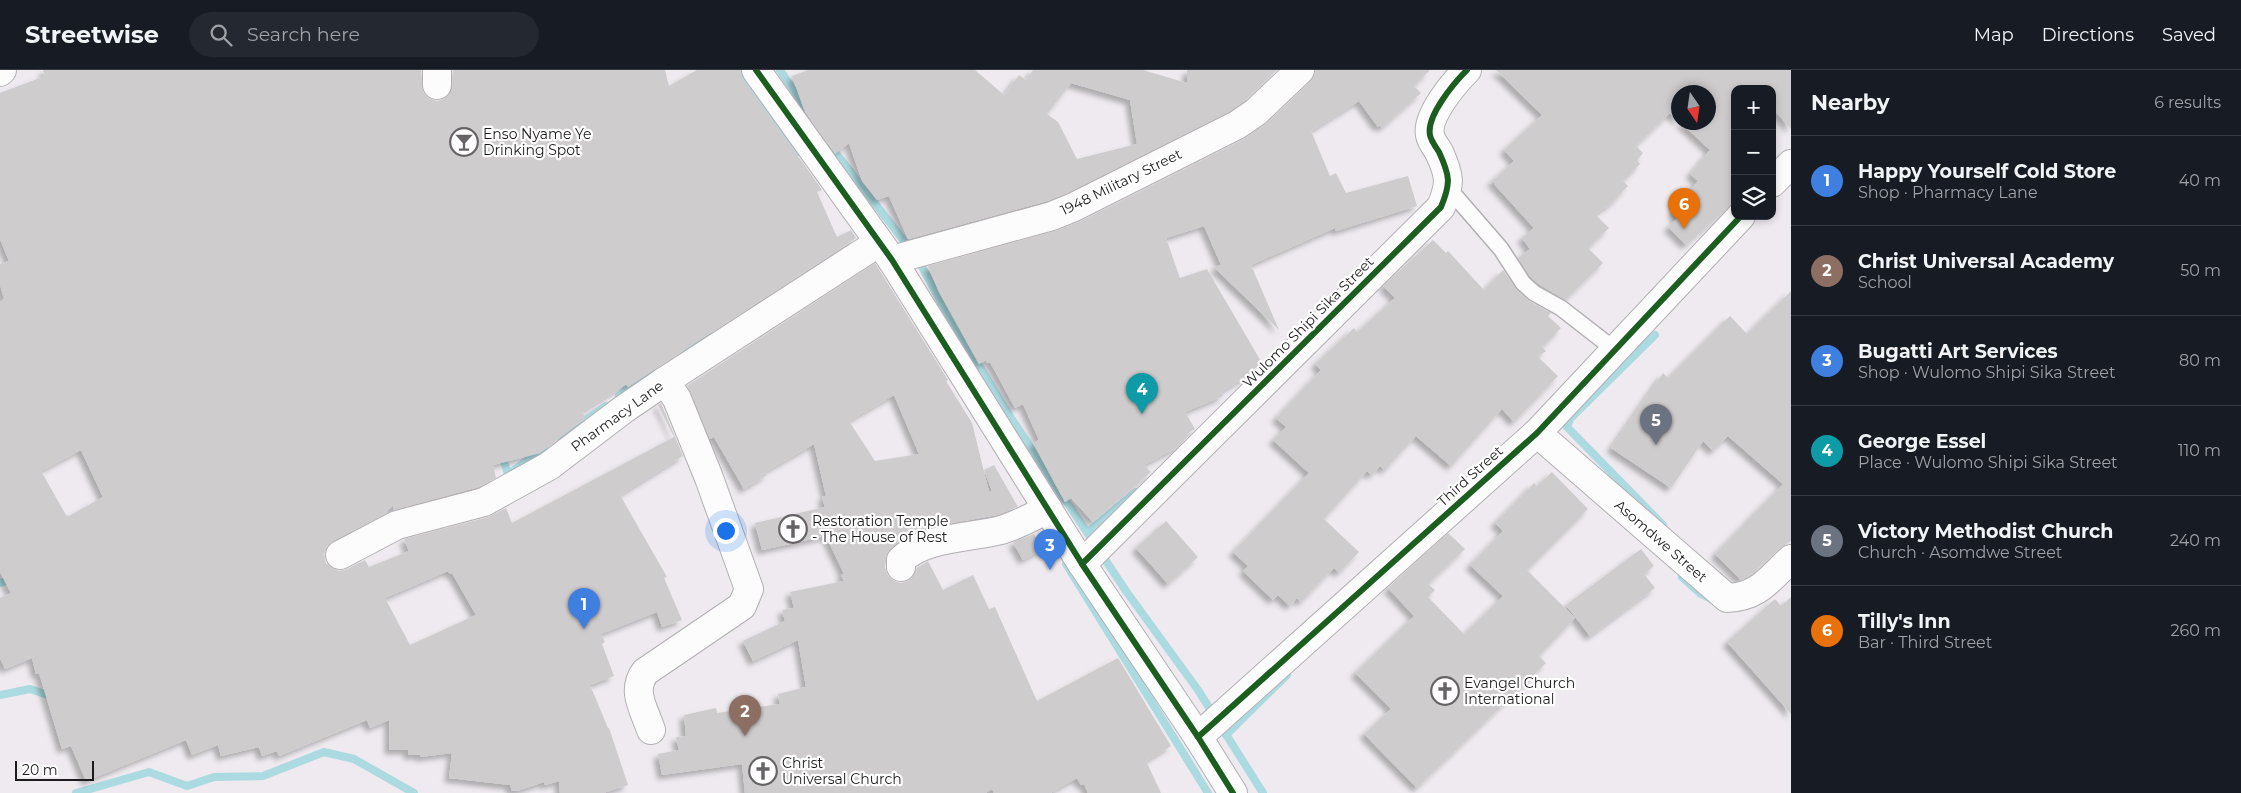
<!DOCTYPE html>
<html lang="en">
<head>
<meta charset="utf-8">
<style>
	:root { --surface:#171b24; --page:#242831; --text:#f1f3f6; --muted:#9ea1a6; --line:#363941; --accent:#d93025 }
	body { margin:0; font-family:Montserrat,sans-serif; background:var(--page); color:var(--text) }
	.controls { position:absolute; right:15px; top:15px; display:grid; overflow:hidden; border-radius:10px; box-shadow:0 2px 8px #0003 }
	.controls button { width:45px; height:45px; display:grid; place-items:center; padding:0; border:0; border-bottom:1px solid var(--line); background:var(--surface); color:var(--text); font:25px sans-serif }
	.compass { position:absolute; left:1671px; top:15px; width:45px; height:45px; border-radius:50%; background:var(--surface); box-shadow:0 2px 8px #0003; rotate:167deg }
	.scale { position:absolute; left:15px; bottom:12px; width:79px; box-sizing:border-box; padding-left:5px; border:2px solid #1d1b1d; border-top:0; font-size:14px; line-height:18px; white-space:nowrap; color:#1d1b1d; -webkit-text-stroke:4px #fff; paint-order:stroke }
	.you { position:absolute; left:725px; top:460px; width:18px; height:18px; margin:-12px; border:4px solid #fff; border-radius:50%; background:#1a73e8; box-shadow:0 0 0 8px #1a73e833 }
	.badge { display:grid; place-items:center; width:32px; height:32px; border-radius:50%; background:var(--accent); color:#fff; font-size:16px; font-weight:700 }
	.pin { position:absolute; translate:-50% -41px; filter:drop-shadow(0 1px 2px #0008) }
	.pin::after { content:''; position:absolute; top:26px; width:18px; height:15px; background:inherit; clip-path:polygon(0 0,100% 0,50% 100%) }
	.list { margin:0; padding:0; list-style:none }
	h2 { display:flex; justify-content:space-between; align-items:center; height:65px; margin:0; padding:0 20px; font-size:21px }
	h2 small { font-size:16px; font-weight:400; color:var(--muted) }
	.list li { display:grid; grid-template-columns:32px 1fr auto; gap:15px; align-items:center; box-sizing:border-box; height:90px; padding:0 20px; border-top:1px solid var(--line) }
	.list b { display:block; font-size:19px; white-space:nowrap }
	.list p { margin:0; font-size:16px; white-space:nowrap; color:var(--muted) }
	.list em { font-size:16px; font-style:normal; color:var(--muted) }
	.icon { flex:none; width:28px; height:28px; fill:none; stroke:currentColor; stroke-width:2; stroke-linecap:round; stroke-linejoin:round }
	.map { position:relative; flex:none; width:1791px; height:723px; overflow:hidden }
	header { display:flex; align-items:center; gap:30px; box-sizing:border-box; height:70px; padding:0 25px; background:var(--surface); border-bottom:1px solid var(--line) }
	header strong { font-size:24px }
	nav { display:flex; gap:28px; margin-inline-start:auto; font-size:18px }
	.search { width:350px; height:45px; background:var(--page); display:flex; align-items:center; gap:12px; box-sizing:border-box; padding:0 18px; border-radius:28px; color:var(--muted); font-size:19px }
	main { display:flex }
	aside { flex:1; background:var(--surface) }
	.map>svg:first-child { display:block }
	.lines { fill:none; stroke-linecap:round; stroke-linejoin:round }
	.stream { stroke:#abdae0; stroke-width:8 }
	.building { fill:#cfcccd; fill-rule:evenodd; filter:url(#shadow) }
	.lane-casing { stroke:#b3b0b4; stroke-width:18 }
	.street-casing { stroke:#b3b0b4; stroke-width:30 }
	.lane { stroke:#fcfcfd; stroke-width:15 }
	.street { stroke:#fcfcfd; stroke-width:28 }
	.cycleway-casing { stroke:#fff; stroke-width:9 }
	.cycleway { stroke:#1b5e20; stroke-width:6 }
	.labels { text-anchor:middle; stroke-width:4.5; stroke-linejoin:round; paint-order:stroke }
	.poi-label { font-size:14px; fill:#1d1b1d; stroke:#fff; text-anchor:start }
	.street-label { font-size:14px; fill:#1d1b1d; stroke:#fff }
</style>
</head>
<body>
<header>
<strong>Streetwise</strong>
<div class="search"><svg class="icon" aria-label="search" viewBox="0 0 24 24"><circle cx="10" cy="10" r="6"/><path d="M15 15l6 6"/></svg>Search here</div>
<nav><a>Map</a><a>Directions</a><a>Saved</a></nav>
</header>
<main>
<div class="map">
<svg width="1791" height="723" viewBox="0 0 1791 723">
	<defs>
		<filter id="shadow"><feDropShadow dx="-4.5" dy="4.5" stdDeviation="2.5" flood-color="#0004"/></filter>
	</defs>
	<rect width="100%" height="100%" fill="#eeeaef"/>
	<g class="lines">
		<g class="stream">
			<polyline points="736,0 799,82"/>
			<polyline points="780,0 807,42"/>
			<polyline points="831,77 911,180"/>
			<polyline points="918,189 940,231 1009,345 1126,521 1198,620 1263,723"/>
			<polyline points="1655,265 1570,349 1567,357 1663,455"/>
			<polyline points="684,280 704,268 715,267"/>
			<polyline points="619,326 651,301"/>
			<polyline points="560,367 606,336"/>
			<polyline points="501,382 508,404"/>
			<polyline points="509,404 544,378"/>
			<polyline points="1088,462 1136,422"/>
			<polyline points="1066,494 1208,723"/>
			<polyline points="1682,507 1701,524 1711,529"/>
			<polyline points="0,513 13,508"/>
			<polyline points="0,625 30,619 54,627"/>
			<polyline points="1226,665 1287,605"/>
			<polyline points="76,723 149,702 187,716 214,707 263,706 324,682 354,689 414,723"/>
		</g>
	</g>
	<g class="building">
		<path d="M43,0H421L423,22L429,28L437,31L444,29L451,22L453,0H665L669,16L697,0H740L743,9L818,114L822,120L817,122L837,167L851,160L856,168L628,317L626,314L582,342L586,348L540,383L493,395L496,408L478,417L394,440L393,436L376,449L332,471L327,477L324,484L326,493L332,498L339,501L347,499L365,490L369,497L409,481L404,469L488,447L506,438L512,453L674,367L658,335L661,333L683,386L620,425L667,507L664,508L682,550L662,557L657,542L601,564L605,572L602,574L614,606L590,615L608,658H609L628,715L603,723H560L559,711L545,715L544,712L517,721H512L510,715L449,708L452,683L420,687V685H408V680H389V650L370,658L367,650L279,686L277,681L262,686L259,677L221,686L218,675L192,685L186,670L86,711L71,676L62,679L39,603L36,604L32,588L5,599L0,588V528L11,523L0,502V232L4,229L0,214V194L9,191L0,169V23L45,6ZM81,380L103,427L69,446L66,445L41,401ZM448,501L450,504L452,503L476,545L410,575L385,528Z"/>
		<path d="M808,0H975L1004,25L1019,5L1026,10L1033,0H1143L1187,13V0H1277L1246,30L1229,42L1068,123L1047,131L908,169L889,126L877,130L862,111L849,73L835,84L805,42L792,6ZM1071,13L1130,30L1137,74L1077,89L1058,52L1047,44Z"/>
		<polygon points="1315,0 1430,0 1414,16 1421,23 1382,58 1380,55 1378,57 1359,31 1311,61 1330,106 1336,103 1346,123 1408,106 1417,136 1336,161 1335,158 1251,195 1279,260 1214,197 1221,195 1204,156 1166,168 1180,208 1207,199 1262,293 1251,304 1221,322 1223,326 1185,342 1195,359 1187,364 1188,366 1178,377 1144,395 1151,402 1093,452 1071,428 1065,432 1033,373 1039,370 1023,334 1015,338 990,292 987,293 986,290 979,294 939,222 928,196 1058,160 1081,151 1244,69 1267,53 1311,11"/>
		<polygon points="1496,0 1791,0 1791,59 1772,38 1772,19 1735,19 1735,132 1686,175 1668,157 1677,149 1672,143 1698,111 1690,104 1710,80 1680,52 1708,52 1708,22 1678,22 1678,51 1670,43 1636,76 1643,83 1637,90 1640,94 1623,111 1628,116 1611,134 1595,144 1609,158 1588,178 1603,193 1565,230 1540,215 1530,207 1518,188 1530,179 1522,168 1534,158 1494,114 1495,112 1489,114 1514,91 1504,80 1542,45"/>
		<polygon points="1433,170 1446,183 1448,181 1484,220 1503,200 1517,220 1529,231 1551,243 1548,246 1561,258 1542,277 1546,281 1538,287 1558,306 1514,352 1502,339 1451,396 1416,366 1385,400 1380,396 1372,405 1367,401 1324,449 1359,482 1339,503 1334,498 1301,532 1297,528 1290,536 1278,525 1273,530 1243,501 1248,496 1233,482 1309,403 1273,370 1286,357 1276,348 1321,300 1315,294 1354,258 1357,262 1395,228 1383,216"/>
		<path d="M875,193L948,310L946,311L972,353L989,422L992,421L984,400L994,395L1018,437L997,445L931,457L904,468L887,484L885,497L887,504L894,511L901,513L908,511L914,505L917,498L928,491L943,520L973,505L989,539L995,537L1037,631L1118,588L1171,676L1146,691L1161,723H1088L1084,714L1081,715L1077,708L1050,723H994L992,719L985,723H745L742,694L662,705L658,684L679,680L676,667L686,666L684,645L716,638L717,643L780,634L778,624L806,617L798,570L753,591L743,571L785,551L782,540L794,538L790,522L844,511L841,505L844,504L826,466L762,480L755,453L825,437L822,427L826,426L814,374L765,402L767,405L744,419L714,367L710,369L687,316ZM894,325L919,384L875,391L849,351Z"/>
		<polygon points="1791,221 1791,471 1780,478 1753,503 1741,510 1715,484 1783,414 1728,366 1713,381 1703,371 1671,418 1611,378 1663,303 1668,308 1730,246 1747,264"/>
		<polygon points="1552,402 1588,439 1527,500 1575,548 1539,586 1546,593 1417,718 1364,664 1391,639 1355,603 1414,546 1388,518 1448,463 1465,479 1428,514 1435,520 1428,527 1464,564 1503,526 1470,495 1503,461 1495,453 1534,413 1537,416"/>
		<polygon points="1166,451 1198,487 1168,514 1136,478"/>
		<polygon points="1034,464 1043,479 1023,490 1013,472"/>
		<polygon points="1641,479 1654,496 1644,504 1655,518 1590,566 1566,535"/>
		<polygon points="1791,527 1791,644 1727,572 1775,529 1781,536"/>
	</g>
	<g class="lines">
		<defs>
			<polyline id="lane" points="1449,119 1501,179 1523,213 1534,223 1561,238 1615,280"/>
			<g id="street">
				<polyline points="756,0 892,190 1082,494 1198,667 1233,723"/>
				<polyline points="0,2 2,0"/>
				<polyline points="437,15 437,0"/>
				<polyline points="1772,113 1791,94"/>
				<polyline points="892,190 1052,146 1074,137 1237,55 1256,42 1300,0"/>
				<path d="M1537,363L1727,528C1759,527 1769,509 1791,489"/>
				<polyline points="340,485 397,455 484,432 549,396 624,339 665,311 878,173"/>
				<path d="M1082,494L1441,137C1451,113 1450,106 1439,82C1436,77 1431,71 1430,65C1426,46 1454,13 1467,0"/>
				<path d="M901,497V490C924,467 970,468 1001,460C1018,455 1032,447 1048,439"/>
				<path d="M651,660C644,639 631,621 645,602L742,536L749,519L709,408L677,329L665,311"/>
				<polyline points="1198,667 1537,363 1741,146"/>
			</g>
		</defs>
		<use href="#lane" class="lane-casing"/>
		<use href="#street" class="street-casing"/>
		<use href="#lane" class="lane"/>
		<use href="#street" class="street"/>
		<defs>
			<g id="cycleway">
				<polyline points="756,0 892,190 1082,494 1198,667 1233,723"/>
				<path d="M1082,494L1441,137C1451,113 1450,106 1439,82C1436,77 1431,71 1430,65C1426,46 1454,13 1467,0"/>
				<polyline points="1198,667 1537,363 1741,146"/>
			</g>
		</defs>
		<use href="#cycleway" class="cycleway-casing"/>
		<use href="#cycleway" class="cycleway"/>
	</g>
	<defs>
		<symbol id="bar-ring" viewBox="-11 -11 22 22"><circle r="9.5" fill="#fff" stroke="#666366" stroke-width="1.5"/><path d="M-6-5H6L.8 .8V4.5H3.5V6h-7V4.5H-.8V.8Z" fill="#666366"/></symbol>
		<symbol id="church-ring" viewBox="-11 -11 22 22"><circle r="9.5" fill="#fff" stroke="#666366" stroke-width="1.5"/><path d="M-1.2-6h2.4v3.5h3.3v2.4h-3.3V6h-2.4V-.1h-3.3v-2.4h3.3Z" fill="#666366"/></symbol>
	</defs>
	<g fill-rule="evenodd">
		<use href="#bar-ring" x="448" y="56" width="32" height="32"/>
		<use href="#church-ring" x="777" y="443" width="32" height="32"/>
		<use href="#church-ring" x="1429" y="605" width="32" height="32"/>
		<use href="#church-ring" x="747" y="685" width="32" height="32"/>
	</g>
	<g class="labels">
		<g class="poi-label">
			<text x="483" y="69">Enso Nyame Ye<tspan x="483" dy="16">Drinking Spot</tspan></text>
			<text x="812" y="456">Restoration Temple<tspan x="812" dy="16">- The House of Rest</tspan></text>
			<text x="1464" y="618">Evangel Church<tspan x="1464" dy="16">International</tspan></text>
			<text x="782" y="698">Christ<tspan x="782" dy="16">Universal Church</tspan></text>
		</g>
		<g class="street-label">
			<text transform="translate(1121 112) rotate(-26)" y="5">1948 Military Street</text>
			<text transform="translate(1308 252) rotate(-45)" y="5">Wulomo Shipi Sika Street</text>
			<text transform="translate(617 346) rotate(-36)" y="5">Pharmacy Lane</text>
			<text transform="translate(1470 406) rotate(-42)" y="5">Third Street</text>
			<text transform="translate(1661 471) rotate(41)" y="5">Asomdwe Street</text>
		</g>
	</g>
</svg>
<div class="controls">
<button>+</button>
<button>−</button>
<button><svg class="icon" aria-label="layers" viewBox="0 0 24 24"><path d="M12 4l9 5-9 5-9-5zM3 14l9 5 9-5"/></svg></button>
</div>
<svg class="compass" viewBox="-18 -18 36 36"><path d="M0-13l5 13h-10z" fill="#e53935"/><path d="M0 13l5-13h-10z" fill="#9ea1a6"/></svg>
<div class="scale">20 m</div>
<div class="you"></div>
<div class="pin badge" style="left:584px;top:559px;background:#3f7fe0">1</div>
<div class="pin badge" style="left:745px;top:666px;background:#8d6e63">2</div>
<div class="pin badge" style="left:1050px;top:500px;background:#3f7fe0">3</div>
<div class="pin badge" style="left:1142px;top:344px;background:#0f9aa8">4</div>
<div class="pin badge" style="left:1656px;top:375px;background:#6b7280">5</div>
<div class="pin badge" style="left:1684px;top:159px;background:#e8710a">6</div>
</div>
<aside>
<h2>Nearby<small>6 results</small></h2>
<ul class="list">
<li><span class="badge" style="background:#3f7fe0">1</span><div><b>Happy Yourself Cold Store</b><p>Shop · Pharmacy Lane</p></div><em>40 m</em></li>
<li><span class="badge" style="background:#8d6e63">2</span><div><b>Christ Universal Academy</b><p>School</p></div><em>50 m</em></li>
<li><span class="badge" style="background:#3f7fe0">3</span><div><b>Bugatti Art Services</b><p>Shop · Wulomo Shipi Sika Street</p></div><em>80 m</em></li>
<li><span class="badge" style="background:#0f9aa8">4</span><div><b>George Essel</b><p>Place · Wulomo Shipi Sika Street</p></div><em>110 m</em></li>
<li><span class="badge" style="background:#6b7280">5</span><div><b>Victory Methodist Church</b><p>Church · Asomdwe Street</p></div><em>240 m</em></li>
<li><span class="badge" style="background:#e8710a">6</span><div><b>Tilly's Inn</b><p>Bar · Third Street</p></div><em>260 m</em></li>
</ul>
</aside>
</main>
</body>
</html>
